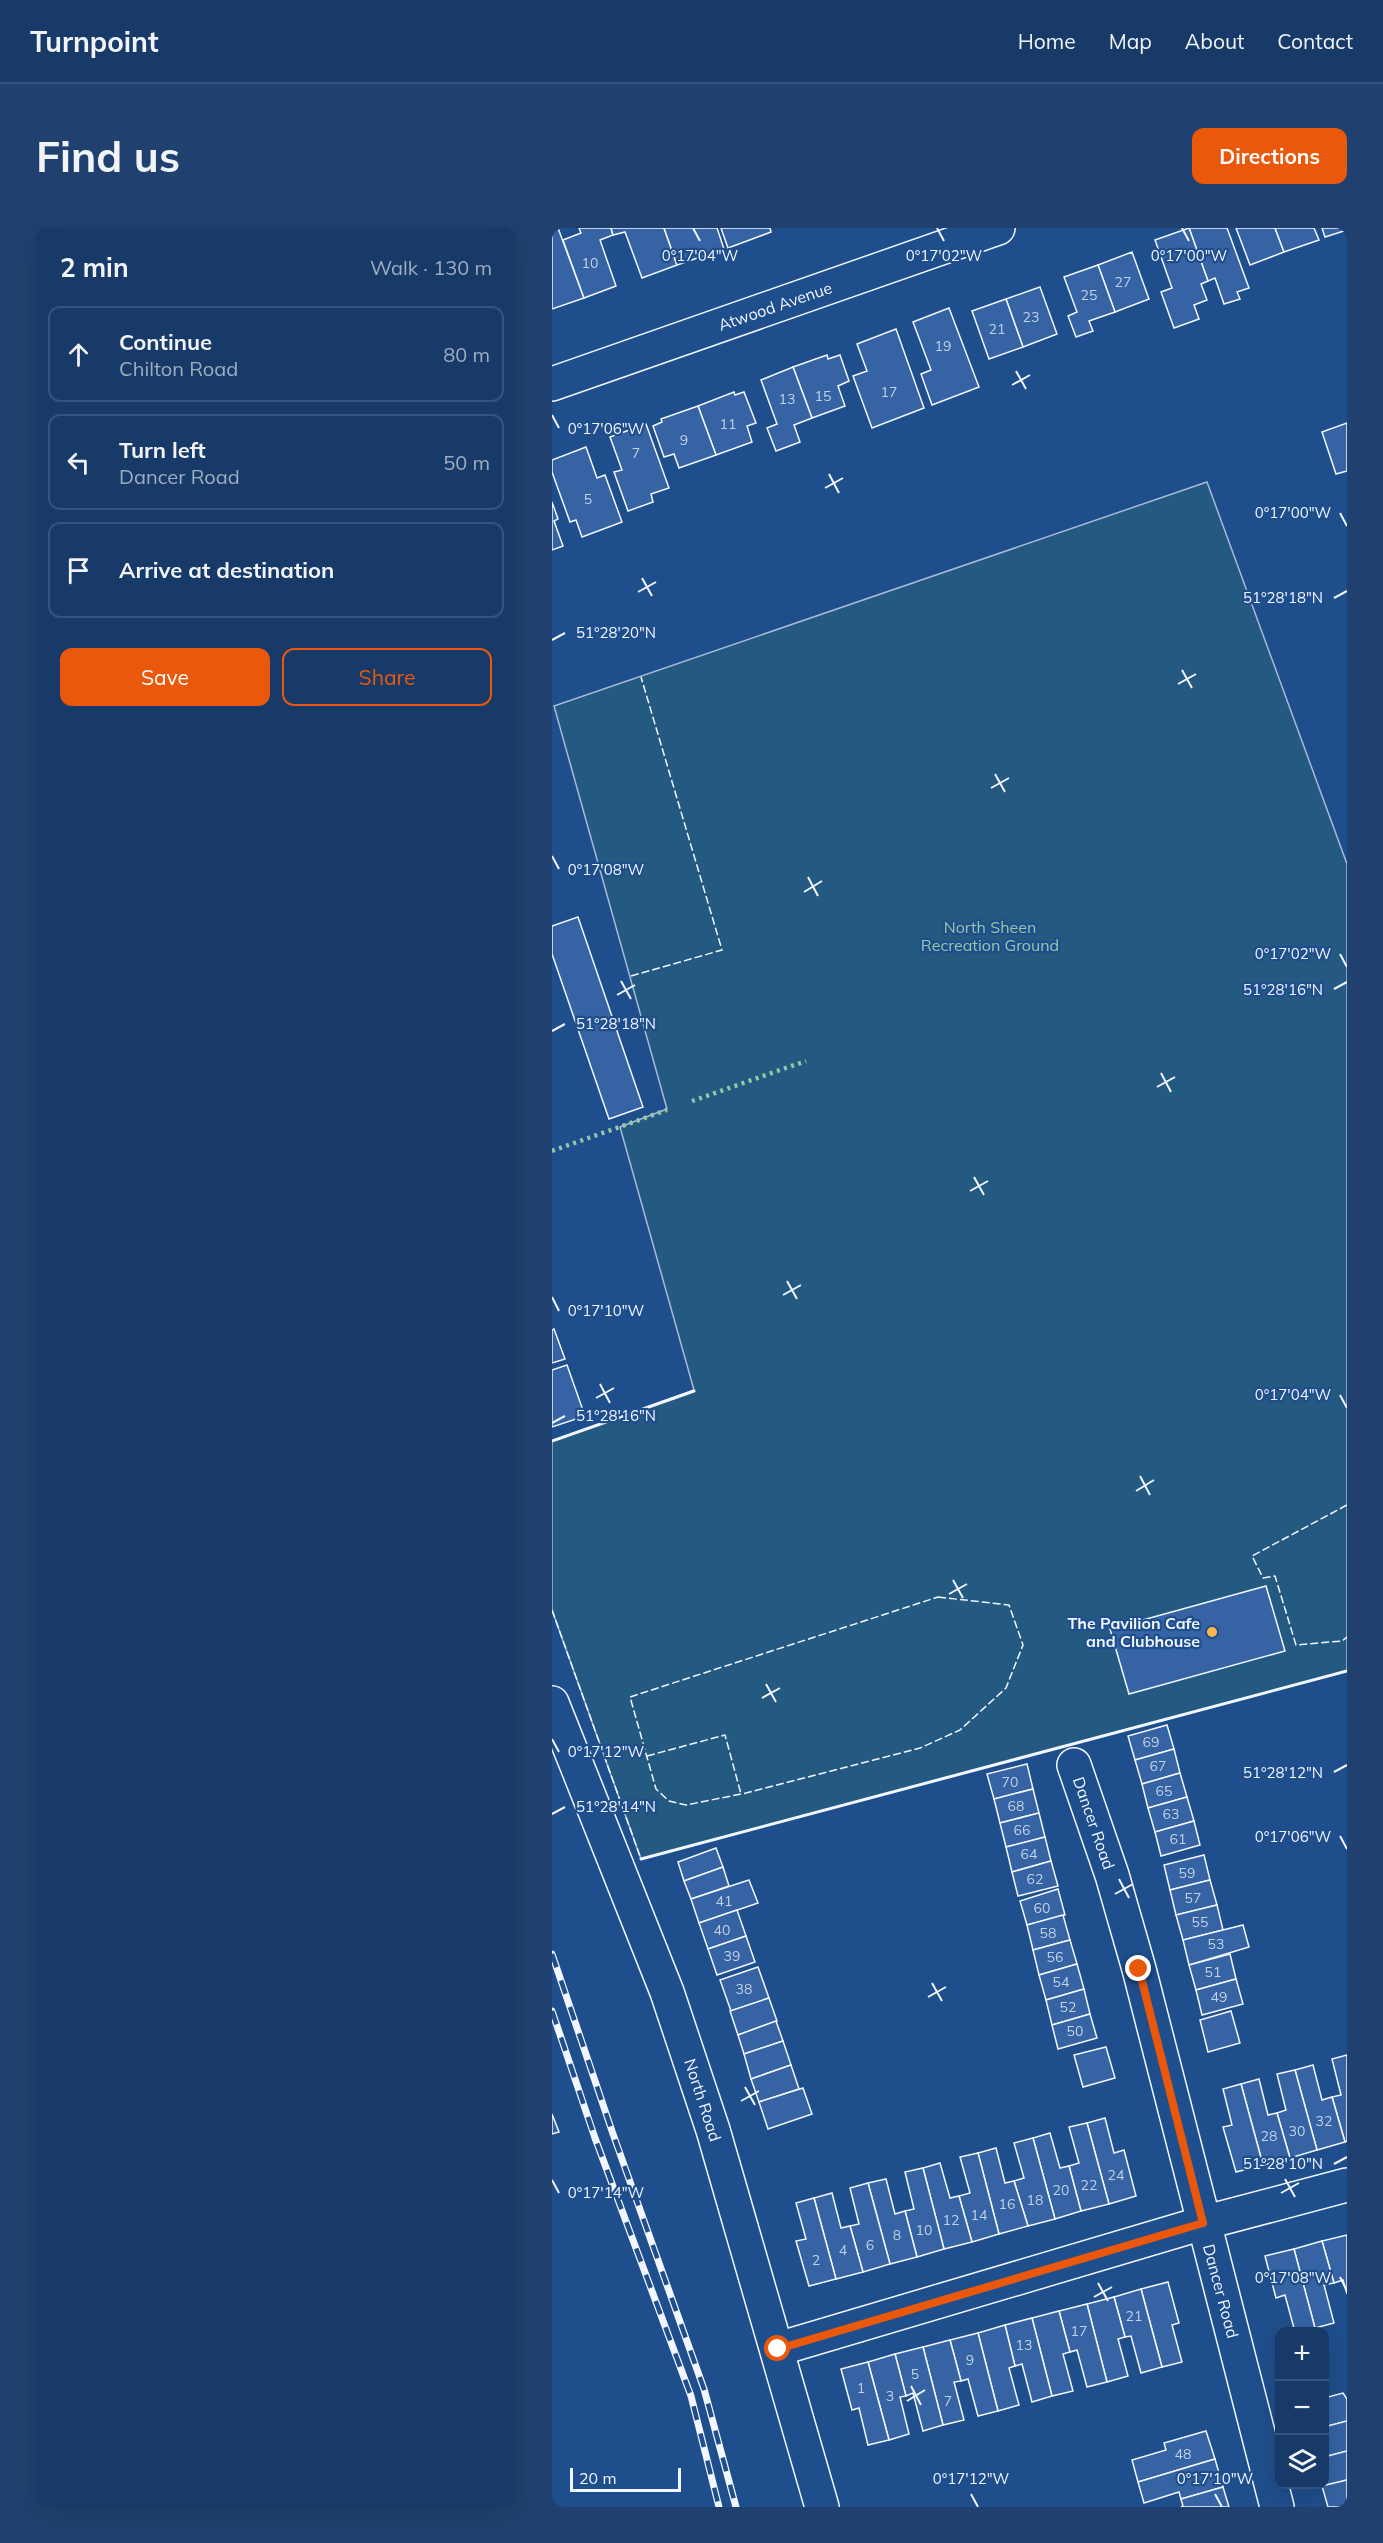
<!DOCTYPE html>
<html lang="en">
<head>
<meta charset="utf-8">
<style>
	:root { --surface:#173a69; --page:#20416f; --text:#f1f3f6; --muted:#9eadc0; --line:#36547d; --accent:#ea580c }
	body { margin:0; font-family:Mulish,sans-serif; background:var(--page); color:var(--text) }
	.controls { position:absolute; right:18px; bottom:18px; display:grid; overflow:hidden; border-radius:12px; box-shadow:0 6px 24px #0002 }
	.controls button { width:54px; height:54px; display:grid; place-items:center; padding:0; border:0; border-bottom:2px solid var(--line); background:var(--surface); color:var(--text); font:30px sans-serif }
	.scale { position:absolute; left:18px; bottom:15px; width:111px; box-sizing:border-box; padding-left:6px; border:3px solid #f2f6ff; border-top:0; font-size:16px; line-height:21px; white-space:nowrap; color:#f2f6ff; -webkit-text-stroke:4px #1f4e8c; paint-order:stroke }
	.stop { position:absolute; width:18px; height:18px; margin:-14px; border:4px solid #ea580c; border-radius:50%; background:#fff }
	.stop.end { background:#ea580c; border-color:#fff; box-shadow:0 2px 6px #0008 }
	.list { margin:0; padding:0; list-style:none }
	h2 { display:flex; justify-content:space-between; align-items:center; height:78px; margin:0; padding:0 24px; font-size:26px }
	h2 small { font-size:20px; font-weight:400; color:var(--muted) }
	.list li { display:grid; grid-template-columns:39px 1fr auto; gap:18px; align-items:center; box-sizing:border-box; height:96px; margin:0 12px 12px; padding:0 12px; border:2px solid var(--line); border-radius:12px }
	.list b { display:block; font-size:22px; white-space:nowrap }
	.list p { margin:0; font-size:20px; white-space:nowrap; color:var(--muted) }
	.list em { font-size:20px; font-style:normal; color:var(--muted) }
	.actions { display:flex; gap:12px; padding:18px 24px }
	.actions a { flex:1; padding:14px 0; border:2px solid var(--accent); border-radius:12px; text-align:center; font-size:21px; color:var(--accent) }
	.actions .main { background:var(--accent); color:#fff }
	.icon { flex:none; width:33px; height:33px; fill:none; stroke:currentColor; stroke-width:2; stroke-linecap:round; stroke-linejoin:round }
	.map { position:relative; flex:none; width:795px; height:2279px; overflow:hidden; border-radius:12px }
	header { display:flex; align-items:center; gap:36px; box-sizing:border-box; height:84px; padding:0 30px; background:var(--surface); border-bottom:2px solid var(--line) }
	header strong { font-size:28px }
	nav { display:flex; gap:33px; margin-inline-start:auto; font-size:21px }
	.intro { display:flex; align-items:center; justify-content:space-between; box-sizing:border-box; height:144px; padding:0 36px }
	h1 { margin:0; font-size:42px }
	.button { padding:15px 27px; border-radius:12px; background:var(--accent); color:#fff; font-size:21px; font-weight:700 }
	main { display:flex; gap:36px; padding:0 36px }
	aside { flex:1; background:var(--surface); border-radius:12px; box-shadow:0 6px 24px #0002 }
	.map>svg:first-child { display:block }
	.green { fill:#245a82; stroke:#a8bbd7; stroke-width:1.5 }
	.building { fill:#3563a3; stroke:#f2f6ff; stroke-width:1.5 }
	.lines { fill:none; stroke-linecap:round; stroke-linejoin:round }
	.minor-casing { stroke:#f2f6ff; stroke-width:36 }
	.minor { stroke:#1f4e8c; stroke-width:33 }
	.rail-casing { stroke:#f2f6ff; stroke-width:7 }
	.rail { stroke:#1f4e8c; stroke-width:4.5; stroke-dasharray:14; stroke-linecap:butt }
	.hedge { stroke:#97c8a6; stroke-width:4.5; stroke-dasharray:3 4.5; stroke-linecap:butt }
	.fence { stroke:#f2f6ff; stroke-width:1.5; stroke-dasharray:8 3; stroke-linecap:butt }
	.wall { stroke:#f2f6ff; stroke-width:3 }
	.route { stroke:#ea580c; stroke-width:8 }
	.ticks { fill:none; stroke:#f2f6ff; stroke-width:2 }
	.poi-dot { fill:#ffb74d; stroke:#1f4e8c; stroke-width:2 }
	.labels { text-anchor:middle; stroke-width:4.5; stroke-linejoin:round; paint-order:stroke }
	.number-label { font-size:14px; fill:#c3d1e8 }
	.street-label { font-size:16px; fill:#f2f6ff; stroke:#1f4e8c }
	.park-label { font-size:16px; fill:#97c8a6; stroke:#1f4e8c }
	.poi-label { font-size:16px; font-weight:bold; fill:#f2f6ff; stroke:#1f4e8c; text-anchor:end }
	.ticks-label { font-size:15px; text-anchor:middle; fill:#f2f6ff; stroke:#1f4e8c; stroke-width:4.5; stroke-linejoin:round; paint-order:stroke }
</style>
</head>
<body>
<header>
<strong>Turnpoint</strong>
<nav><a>Home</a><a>Map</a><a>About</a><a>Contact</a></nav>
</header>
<div class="intro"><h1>Find us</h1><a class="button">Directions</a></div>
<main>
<aside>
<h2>2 min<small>Walk · 130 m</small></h2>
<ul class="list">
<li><svg class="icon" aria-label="ahead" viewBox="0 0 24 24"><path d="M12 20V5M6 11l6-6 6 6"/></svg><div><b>Continue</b><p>Chilton Road</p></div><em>80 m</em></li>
<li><svg class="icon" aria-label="left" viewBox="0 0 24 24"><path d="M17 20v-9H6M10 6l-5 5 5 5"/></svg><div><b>Turn left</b><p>Dancer Road</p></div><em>50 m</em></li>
<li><svg class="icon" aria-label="arrive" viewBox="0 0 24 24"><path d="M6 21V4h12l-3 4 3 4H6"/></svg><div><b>Arrive at destination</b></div></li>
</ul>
<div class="actions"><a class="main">Save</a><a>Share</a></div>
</aside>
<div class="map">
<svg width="795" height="2279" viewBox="0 0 795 2279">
	<rect width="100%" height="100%" fill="#1f4e8c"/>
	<polygon class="green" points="655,254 795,636 795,1443 89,1631 0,1382 0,1213 142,1162 68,899 115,881 2,478"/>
	<g class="building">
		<polygon points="0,0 6,0 32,70 0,81"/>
		<polygon points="27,0 59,0 61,7 48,12 64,58 32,70 11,12 29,5"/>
		<polygon points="59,0 112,0 125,37 90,50 73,4 61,7"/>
		<polygon points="112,0 165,0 172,21 125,37"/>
		<polygon points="169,0 218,0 219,4 176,20"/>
		<polygon points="637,0 675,0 697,60 685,64 688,71 672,76 663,50 656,53"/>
		<polygon points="637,0 656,53 649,56 655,72 642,77 647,91 622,100 609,64 620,60 603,12"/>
		<polygon points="684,0 723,0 732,24 698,37"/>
		<polygon points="723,0 762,0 767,12 732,24"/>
		<polygon points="770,0 795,0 795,2 773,9"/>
		<polygon points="580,24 597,71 563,84 546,37"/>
		<polygon points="546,37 563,84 537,93 541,103 524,109 516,88 525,84 512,49"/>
		<polygon points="488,59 505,106 471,119 454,71"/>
		<polygon points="454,71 471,119 437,131 420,83"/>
		<polygon points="397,80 427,159 380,177 369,146 379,142 361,94"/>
		<polygon points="344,101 372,180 320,200 301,148 315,143 305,116"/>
		<polygon points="275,127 276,131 288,127 297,153 286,158 293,178 260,190 241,139"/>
		<polygon points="241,139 260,190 242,197 248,214 224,223 215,200 225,196 209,152"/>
		<polygon points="182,164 183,167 192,164 204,195 195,198 200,214 164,227 146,178"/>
		<polygon points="146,178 164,227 127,240 122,226 112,229 101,198 110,194 109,191"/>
		<polygon points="795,195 795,243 784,246 770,204"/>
		<polygon points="94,196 117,260 99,266 101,274 76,283 62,244 70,242 58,209"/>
		<polygon points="34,219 45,250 53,247 70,294 30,309 24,292 18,294 0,244 0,232"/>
		<polygon points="0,274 6,291 2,293 11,318 0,322"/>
		<polygon points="26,689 91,879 57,891 0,726 0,698"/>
		<polygon points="2,1101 13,1131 0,1135 0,1102"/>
		<polygon points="15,1137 33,1188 0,1199 0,1142"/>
		<polygon points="714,1358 733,1423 577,1466 558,1401"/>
		<polygon points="615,1497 622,1521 583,1532 576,1508"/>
		<polygon points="622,1521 628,1545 590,1556 583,1532"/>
		<polygon points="475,1536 481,1561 442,1571 435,1546"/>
		<polygon points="628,1545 635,1569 596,1580 590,1556"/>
		<polygon points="481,1561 487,1585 448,1595 442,1571"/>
		<polygon points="635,1569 642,1593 603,1604 596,1580"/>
		<polygon points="487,1585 493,1609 454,1619 448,1595"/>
		<polygon points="642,1593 648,1617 609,1628 603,1604"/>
		<polygon points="493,1609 499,1633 460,1644 454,1619"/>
		<polygon points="164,1620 171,1639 132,1653 126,1634"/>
		<polygon points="652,1627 658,1652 618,1662 612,1637"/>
		<polygon points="499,1633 506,1658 466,1668 460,1644"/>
		<polygon points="171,1639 177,1658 139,1671 132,1653"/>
		<polygon points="197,1652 206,1675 147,1695 139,1671"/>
		<polygon points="658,1652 665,1677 624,1687 618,1662"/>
		<polygon points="506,1661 513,1687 475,1697 468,1673"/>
		<polygon points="665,1677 671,1702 631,1712 624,1687"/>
		<polygon points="185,1682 194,1708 156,1721 147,1695"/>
		<polygon points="511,1687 518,1712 481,1722 475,1697"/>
		<polygon points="691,1697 697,1719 637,1737 631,1712"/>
		<polygon points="194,1708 203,1734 165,1747 156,1721"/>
		<polygon points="518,1712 525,1736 487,1747 481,1722"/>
		<polygon points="678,1726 684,1751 644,1762 637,1737"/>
		<polygon points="525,1736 532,1761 494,1772 487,1747"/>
		<polygon points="206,1739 217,1770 179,1783 168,1752"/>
		<polygon points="684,1751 691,1776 650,1787 644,1762"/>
		<polygon points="532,1761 538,1786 500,1797 494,1772"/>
		<polygon points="217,1770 225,1793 186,1807 178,1783"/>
		<polygon points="679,1783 688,1815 656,1824 648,1792"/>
		<polygon points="538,1786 545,1810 506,1821 500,1797"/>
		<polygon points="224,1793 231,1813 192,1826 186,1807"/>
		<polygon points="231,1813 239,1837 199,1851 192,1826"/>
		<polygon points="554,1819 563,1850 531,1859 522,1827"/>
		<polygon points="795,1827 795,1913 793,1914 780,1869 789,1867 780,1831"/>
		<polygon points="239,1837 247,1861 207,1874 199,1851"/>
		<polygon points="761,1837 770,1872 780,1869 793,1914 765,1922 743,1842"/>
		<polygon points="743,1842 765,1922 738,1930 725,1885 734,1882 725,1846"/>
		<polygon points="707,1851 716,1887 725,1885 738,1930 711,1937 689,1856"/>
		<polygon points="689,1856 711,1937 684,1944 671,1899 680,1897 671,1861"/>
		<polygon points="251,1860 260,1886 216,1901 207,1874"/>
		<polygon points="0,1886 7,1904 0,1906"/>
		<polygon points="553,1890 562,1925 572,1922 584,1968 557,1976 535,1895"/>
		<polygon points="535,1895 557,1976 529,1983 517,1938 527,1935 517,1899"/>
		<polygon points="498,1905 508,1940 517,1938 529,1983 503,1991 481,1910"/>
		<polygon points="481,1910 503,1991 476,1998 462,1953 472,1950 462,1915"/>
		<polygon points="444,1920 453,1955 462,1953 476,1998 447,2006 426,1925"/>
		<polygon points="426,1925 447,2006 420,2014 407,1968 418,1965 408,1929"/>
		<polygon points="388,1935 398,1970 407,1968 420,2014 392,2021 371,1940"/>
		<polygon points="371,1940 392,2021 365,2029 353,1983 362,1981 353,1944"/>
		<polygon points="334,1951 343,1986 353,1983 365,2029 338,2036 316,1955"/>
		<polygon points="316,1955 338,2036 311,2044 298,1998 307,1996 298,1960"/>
		<polygon points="280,1965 289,2000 298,1998 311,2044 284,2051 262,1970"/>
		<polygon points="262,1970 284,2051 257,2058 244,2013 254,2011 244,1975"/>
		<polygon points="795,2007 795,2066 791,2052 782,2055 770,2013"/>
		<polygon points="770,2013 782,2055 772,2057 782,2095 763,2100 742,2021"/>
		<polygon points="742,2021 763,2100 749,2104 743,2104 733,2067 724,2070 713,2028"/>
		<polygon points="616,2054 627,2095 620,2097 630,2134 610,2139 589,2061"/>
		<polygon points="589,2061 610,2139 589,2145 579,2108 573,2109 562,2069"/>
		<polygon points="562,2069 573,2109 566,2111 576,2148 555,2154 535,2076"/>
		<polygon points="535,2076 555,2154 535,2159 525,2122 518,2124 507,2083"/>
		<polygon points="507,2083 518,2124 511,2126 521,2163 500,2168 480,2090"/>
		<polygon points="480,2090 500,2168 480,2174 470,2136 463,2138 453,2097"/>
		<polygon points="453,2097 463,2138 457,2140 467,2177 446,2183 426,2105"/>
		<polygon points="426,2105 446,2183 426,2188 416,2151 409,2153 398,2112"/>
		<polygon points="398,2112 409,2153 402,2154 412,2192 391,2197 371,2119"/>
		<polygon points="371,2119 391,2197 371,2203 361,2165 354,2168 343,2126"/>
		<polygon points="343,2126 354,2168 348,2169 357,2206 337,2212 316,2134"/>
		<polygon points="316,2134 337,2212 316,2217 307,2180 300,2182 289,2141"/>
		<polygon points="791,2165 795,2171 795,2193 772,2199 772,2170"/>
		<polygon points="795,2193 795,2223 772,2229 772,2199"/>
		<polygon points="654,2203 663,2231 586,2254 580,2232 614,2222 612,2215"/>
		<polygon points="795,2223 795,2252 770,2258 772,2256 772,2229"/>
		<polygon points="663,2231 671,2259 629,2271 627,2264 592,2275 586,2254"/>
		<polygon points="795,2252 795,2279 776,2279 770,2258"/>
		<polygon points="671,2259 677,2279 629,2279 631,2278 629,2271"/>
	</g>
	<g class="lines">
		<defs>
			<g id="minor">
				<polyline points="0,156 446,0"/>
				<polyline points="0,1475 115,1764 161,1902 270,2279"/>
				<polyline points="522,1537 560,1647 587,1741 725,2279"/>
				<polyline points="226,2121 651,1995 795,1957"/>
			</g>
		</defs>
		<use href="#minor" class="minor-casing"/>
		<use href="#minor" class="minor"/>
		<defs>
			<g id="rail">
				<polyline points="0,1726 61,1906 152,2161 184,2279"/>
				<polyline points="0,1783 43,1910 139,2168 167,2279"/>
			</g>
		</defs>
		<use href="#rail" class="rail-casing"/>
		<use href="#rail" class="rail"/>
		<g class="hedge">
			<polyline points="140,873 254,833"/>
			<polyline points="0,923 115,882"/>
		</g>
		<g class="fence">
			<polyline points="79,748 170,722 89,449"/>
			<polyline points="795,1277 700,1328 711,1350 723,1348 744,1417 790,1413 795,1409"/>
			<polygon points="386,1369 457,1377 471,1417 454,1460 408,1502 368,1520 194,1565 134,1577 117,1573 104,1561 78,1469"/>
			<polyline points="0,1382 89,1631"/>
			<polyline points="95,1528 173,1507 189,1566"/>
		</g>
		<g class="wall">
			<polyline points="0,1213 142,1163"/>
			<polyline points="89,1631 795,1443"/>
		</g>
	</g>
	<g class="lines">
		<polyline class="route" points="226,2121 651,1995 587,1741"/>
	</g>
	<path class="ticks" d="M141,0L148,13M385,0L392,13M630,0L637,13M464,143L474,161M460,157L478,147M0,187L7,200M277,246L287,265M273,260L291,250M788,285L795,298M90,350L100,368M86,364L104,354M782,370L795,363M0,412L13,405M630,442L640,460M626,456L644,446M443,546L453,564M439,560L457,550M0,628L7,641M256,649L266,668M252,664L270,653M788,726L795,739M69,753L79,771M782,761L795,754M65,767L83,757M0,803L13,796M609,845L619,864M605,859L623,849M422,949L432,967M418,963L436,953M235,1053L245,1071M231,1067L249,1057M0,1069L7,1083M48,1156L58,1175M788,1167L795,1180M44,1170L62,1160M0,1195L13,1188M588,1248L598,1267M584,1263L602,1252M401,1352L411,1370M397,1366L415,1356M214,1456L224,1474M210,1470L228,1460M0,1511L7,1524M782,1544L795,1537M0,1586L13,1579M788,1608L795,1621M567,1651L577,1670M563,1666L581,1656M380,1755L390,1773M376,1769L394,1759M193,1859L203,1877M189,1873L207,1863M782,1936L795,1929M733,1951L743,1969M0,1952L7,1965M729,1965L747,1955M788,2049L795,2063M546,2055L556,2073M542,2069L560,2059M359,2158L369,2177M355,2173L373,2162M419,2266L426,2279M663,2266L670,2279"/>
	<circle class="poi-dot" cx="660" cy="1404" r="6"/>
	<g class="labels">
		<g class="number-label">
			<text x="38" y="40">10</text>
			<text x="571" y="59">27</text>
			<text x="537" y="72">25</text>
			<text x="479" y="94">23</text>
			<text x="445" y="106">21</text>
			<text x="391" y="123">19</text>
			<text x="337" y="169">17</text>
			<text x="271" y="173">15</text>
			<text x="235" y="176">13</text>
			<text x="176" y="201">11</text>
			<text x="132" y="217">9</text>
			<text x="84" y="230">7</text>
			<text x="36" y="276">5</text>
			<text x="599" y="1519">69</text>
			<text x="606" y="1543">67</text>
			<text x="458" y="1559">70</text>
			<text x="612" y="1568">65</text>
			<text x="464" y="1583">68</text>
			<text x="619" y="1591">63</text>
			<text x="470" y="1607">66</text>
			<text x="626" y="1616">61</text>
			<text x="477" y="1631">64</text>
			<text x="635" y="1650">59</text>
			<text x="483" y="1656">62</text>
			<text x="641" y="1675">57</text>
			<text x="172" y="1678">41</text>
			<text x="490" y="1685">60</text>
			<text x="648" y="1699">55</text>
			<text x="170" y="1707">40</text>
			<text x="496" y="1710">58</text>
			<text x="664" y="1721">53</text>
			<text x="180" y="1733">39</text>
			<text x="503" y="1734">56</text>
			<text x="661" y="1749">51</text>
			<text x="509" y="1759">54</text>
			<text x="192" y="1766">38</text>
			<text x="667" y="1774">49</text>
			<text x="516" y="1784">52</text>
			<text x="523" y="1808">50</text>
			<text x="772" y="1898">32</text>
			<text x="745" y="1908">30</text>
			<text x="717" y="1913">28</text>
			<text x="564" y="1952">24</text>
			<text x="537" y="1962">22</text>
			<text x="509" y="1967">20</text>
			<text x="483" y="1977">18</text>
			<text x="455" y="1981">16</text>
			<text x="427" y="1992">14</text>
			<text x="399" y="1997">12</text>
			<text x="372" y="2007">10</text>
			<text x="345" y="2012">8</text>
			<text x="318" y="2022">6</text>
			<text x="291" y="2027">4</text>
			<text x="264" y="2037">2</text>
			<text x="582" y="2093">21</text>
			<text x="527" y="2108">17</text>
			<text x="472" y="2122">13</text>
			<text x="418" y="2137">9</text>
			<text x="363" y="2151">5</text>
			<text x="309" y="2165">1</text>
			<text x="338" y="2173">3</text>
			<text x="396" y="2178">7</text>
			<text x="631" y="2231">48</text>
		</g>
		<g class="street-label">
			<text transform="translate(223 78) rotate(-19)" y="6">Atwood Avenue</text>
			<text transform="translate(542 1595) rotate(71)" y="6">Dancer Road</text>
			<text transform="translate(151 1872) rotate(72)" y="6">North Road</text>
			<text transform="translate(669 2063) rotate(75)" y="6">Dancer Road</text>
		</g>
		<g class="park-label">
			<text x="438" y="705">North Sheen<tspan x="438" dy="18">Recreation Ground</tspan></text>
		</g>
		<g class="poi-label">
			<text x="648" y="1401">The Pavilion Cafe<tspan x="648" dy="18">and Clubhouse</tspan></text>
		</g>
	</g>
	<g class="ticks-label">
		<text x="148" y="33">0°17'04"W</text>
		<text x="392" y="33">0°17'02"W</text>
		<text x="637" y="33">0°17'00"W</text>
		<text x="54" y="206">0°17'06"W</text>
		<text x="741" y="290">0°17'00"W</text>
		<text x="731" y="375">51°28'18"N</text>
		<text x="64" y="410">51°28'20"N</text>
		<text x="54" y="647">0°17'08"W</text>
		<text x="741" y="731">0°17'02"W</text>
		<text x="731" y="767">51°28'16"N</text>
		<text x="64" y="801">51°28'18"N</text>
		<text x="54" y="1088">0°17'10"W</text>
		<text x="741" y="1172">0°17'04"W</text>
		<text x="64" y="1193">51°28'16"N</text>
		<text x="54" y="1529">0°17'12"W</text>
		<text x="731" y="1550">51°28'12"N</text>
		<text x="64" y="1584">51°28'14"N</text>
		<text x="741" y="1614">0°17'06"W</text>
		<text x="731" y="1941">51°28'10"N</text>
		<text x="54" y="1970">0°17'14"W</text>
		<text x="741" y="2055">0°17'08"W</text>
		<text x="419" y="2256">0°17'12"W</text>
		<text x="663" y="2256">0°17'10"W</text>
	</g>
</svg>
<div class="controls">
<button>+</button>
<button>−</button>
<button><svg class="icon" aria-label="layers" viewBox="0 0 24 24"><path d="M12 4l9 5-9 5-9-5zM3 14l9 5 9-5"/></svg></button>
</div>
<div class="scale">20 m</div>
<div class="stop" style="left:226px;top:2121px"></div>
<div class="stop end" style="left:587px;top:1741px"></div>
</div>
</main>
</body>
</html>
